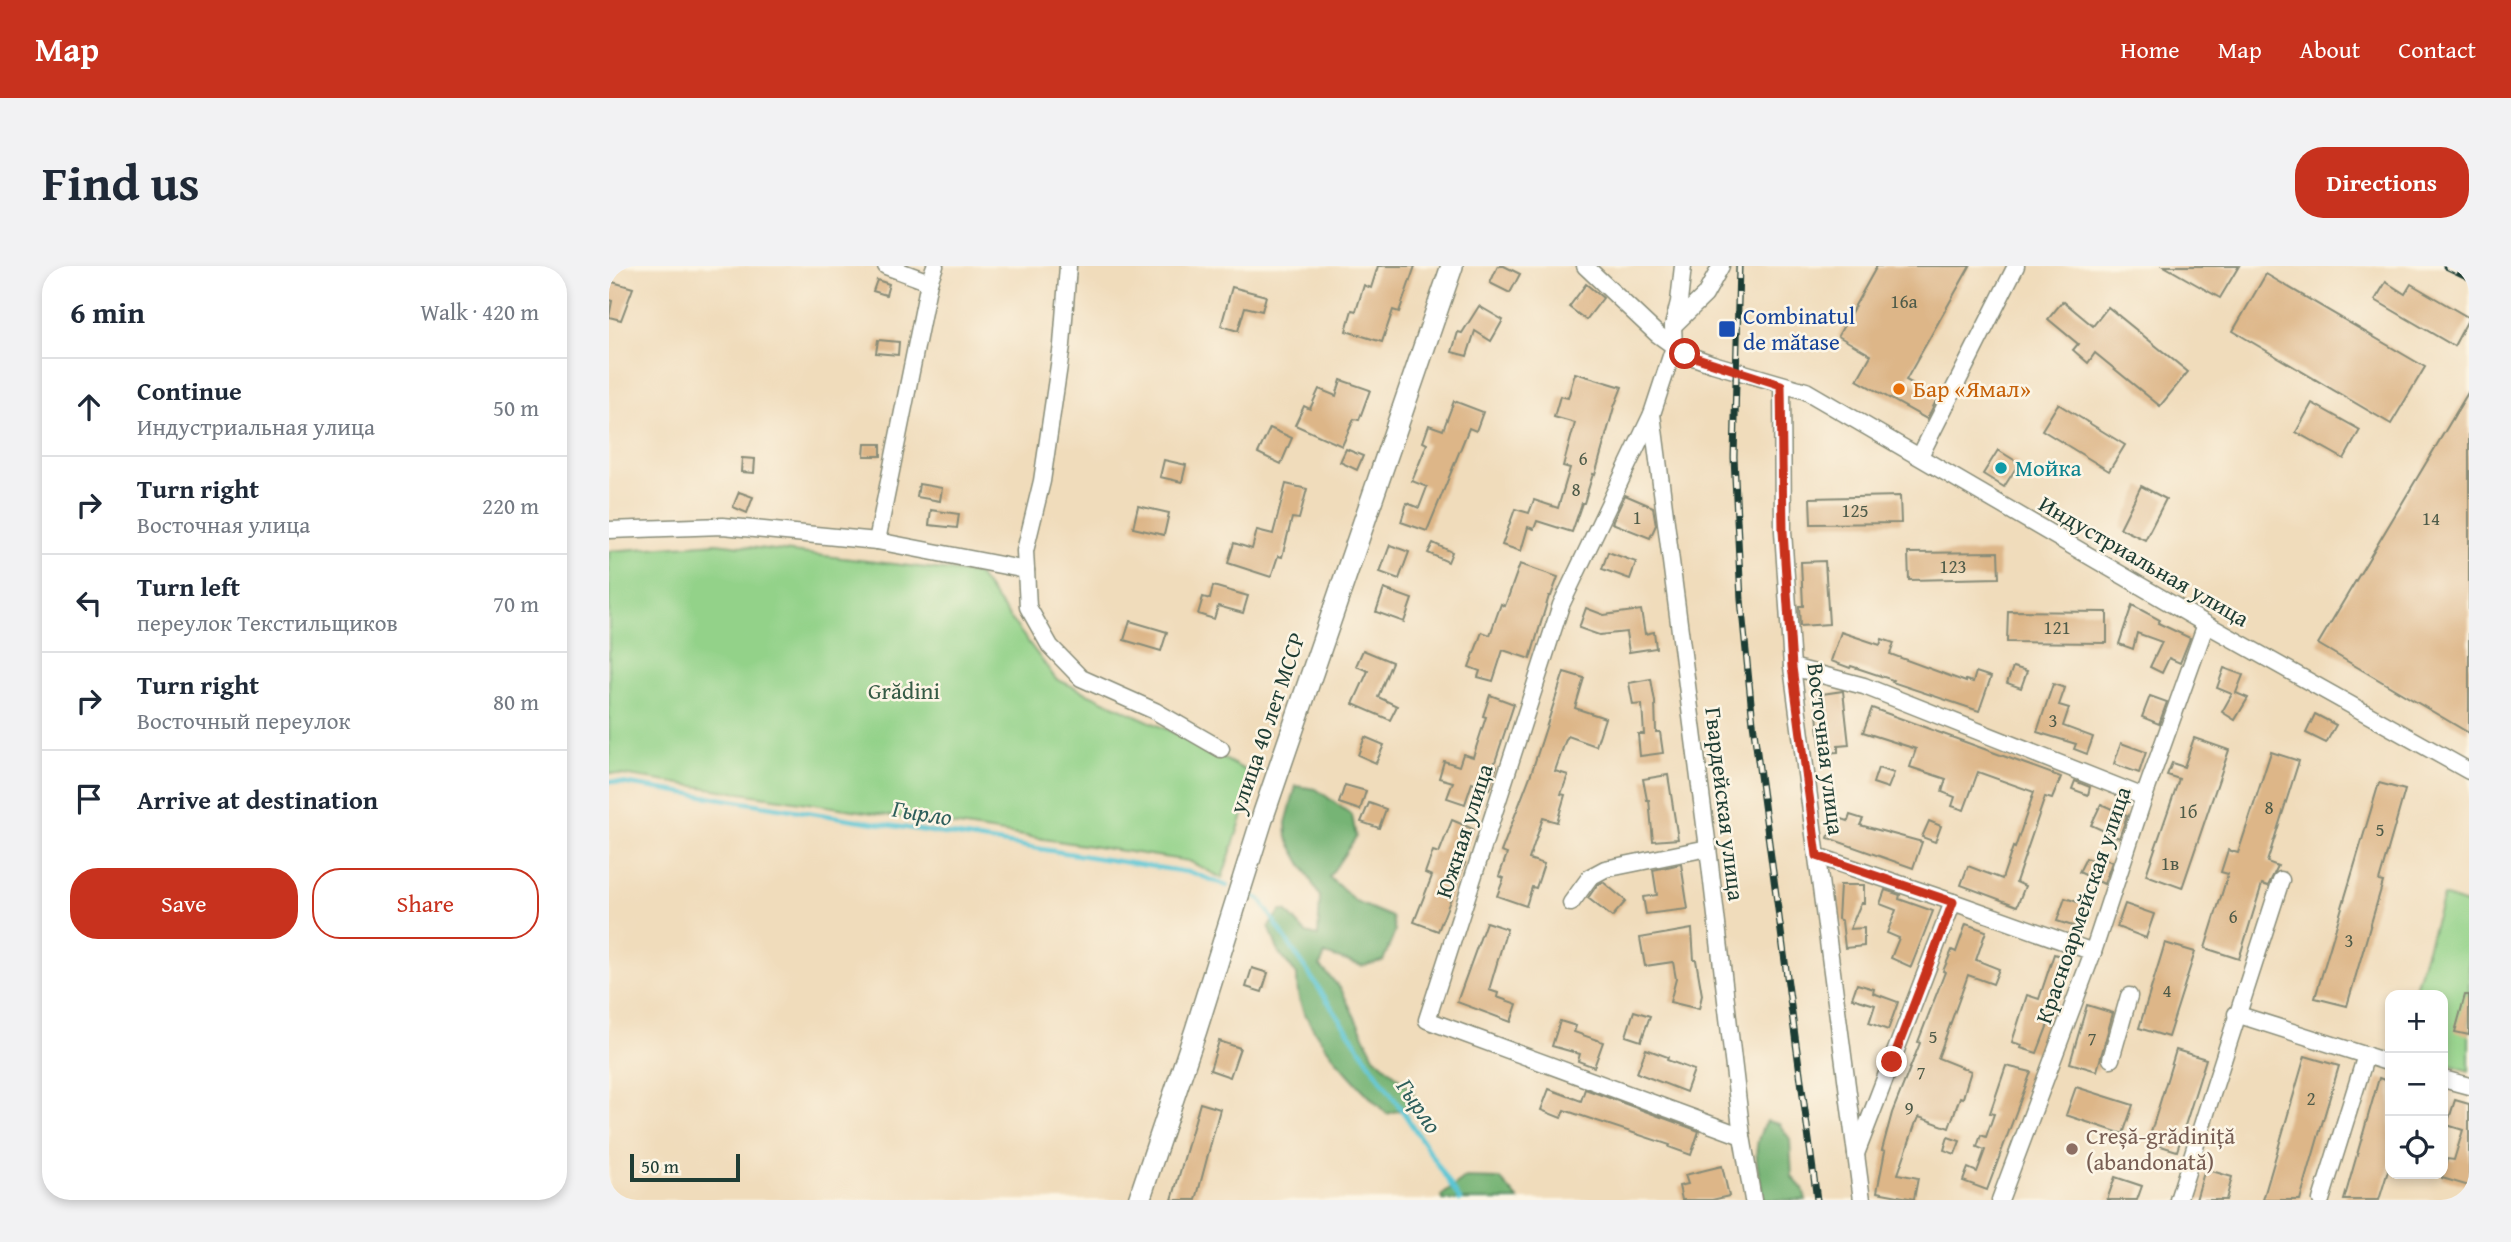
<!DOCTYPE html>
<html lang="en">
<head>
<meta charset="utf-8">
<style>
	:root { --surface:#fff; --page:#f2f2f3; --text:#1f2937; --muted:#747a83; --line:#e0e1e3; --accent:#c8321e }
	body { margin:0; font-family:"Gentium Book Plus",serif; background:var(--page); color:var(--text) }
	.controls { position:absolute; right:21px; bottom:21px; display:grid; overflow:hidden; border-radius:14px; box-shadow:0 4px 10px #0003 }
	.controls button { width:63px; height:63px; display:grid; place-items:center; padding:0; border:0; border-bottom:2px solid var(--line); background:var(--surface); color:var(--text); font:35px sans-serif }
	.scale { position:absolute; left:21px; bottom:18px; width:110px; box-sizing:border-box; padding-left:7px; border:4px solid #1f3d34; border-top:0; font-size:19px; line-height:24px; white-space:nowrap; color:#1f3d34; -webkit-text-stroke:5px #fcf5e5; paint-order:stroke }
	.stop { position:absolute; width:21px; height:21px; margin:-16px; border:5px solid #c8321e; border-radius:50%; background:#fff }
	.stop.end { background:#c8321e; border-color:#fff; box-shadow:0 2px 7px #0008 }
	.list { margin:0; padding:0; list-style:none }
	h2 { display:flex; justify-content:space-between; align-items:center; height:91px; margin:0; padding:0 28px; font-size:30px }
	h2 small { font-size:23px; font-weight:400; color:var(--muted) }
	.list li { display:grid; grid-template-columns:46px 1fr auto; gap:21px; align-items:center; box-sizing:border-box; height:98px; padding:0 28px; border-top:2px solid var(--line) }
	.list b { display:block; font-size:26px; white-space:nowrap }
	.list p { margin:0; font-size:23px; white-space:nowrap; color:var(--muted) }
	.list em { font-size:23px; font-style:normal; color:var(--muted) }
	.actions { display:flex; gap:14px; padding:21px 28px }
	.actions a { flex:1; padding:16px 0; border:2px solid var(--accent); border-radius:28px; text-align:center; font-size:24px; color:var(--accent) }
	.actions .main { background:var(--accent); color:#fff }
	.icon { flex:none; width:38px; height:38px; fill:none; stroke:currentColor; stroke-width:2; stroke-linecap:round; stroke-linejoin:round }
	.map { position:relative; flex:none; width:1860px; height:934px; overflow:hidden; border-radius:28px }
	header { display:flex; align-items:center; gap:42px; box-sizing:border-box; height:98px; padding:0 35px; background:var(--accent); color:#fff }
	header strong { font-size:33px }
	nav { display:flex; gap:38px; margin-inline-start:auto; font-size:24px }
	.intro { display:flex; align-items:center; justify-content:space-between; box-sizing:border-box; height:168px; padding:0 42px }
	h1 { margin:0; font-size:49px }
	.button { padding:18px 32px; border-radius:28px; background:var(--accent); color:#fff; font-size:24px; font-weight:700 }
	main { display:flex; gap:42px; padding:0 42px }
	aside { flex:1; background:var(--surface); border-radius:28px; box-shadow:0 4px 10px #0003 }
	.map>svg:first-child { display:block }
	.green { fill:#93d289; stroke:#59885e; stroke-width:2 }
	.forest { fill:#76b475; stroke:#4a7854; stroke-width:2 }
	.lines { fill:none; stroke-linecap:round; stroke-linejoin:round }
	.stream { stroke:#5ac5d4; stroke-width:4.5 }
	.building { fill:#ddb688 }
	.minor-casing { stroke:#888c78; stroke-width:19 }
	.major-casing { stroke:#888c78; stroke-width:24 }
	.minor { stroke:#fff; stroke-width:16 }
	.major { stroke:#fff; stroke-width:21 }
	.rail-casing { stroke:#1f3d34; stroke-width:7 }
	.rail { stroke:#fcf5e5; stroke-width:4.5; stroke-dasharray:13; stroke-linecap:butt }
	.route { stroke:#c8321e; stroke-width:9 }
	.transit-dot { fill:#1a4fb4; stroke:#fcf5e5; stroke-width:2.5 }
	.food-dot { fill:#e8710a; stroke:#fcf5e5; stroke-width:2.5 }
	.culture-dot { fill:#0f9aa8; stroke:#fcf5e5; stroke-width:2.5 }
	.education-dot { fill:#8d6e63; stroke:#fcf5e5; stroke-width:2.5 }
	.labels { text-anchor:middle; stroke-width:5; stroke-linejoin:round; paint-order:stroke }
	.number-label { font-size:19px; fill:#4e5b49 }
	.transit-label { font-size:23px; fill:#164399; stroke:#fcf5e5; text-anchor:start }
	.food-label { font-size:23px; fill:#c56008; stroke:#fcf5e5; text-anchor:start }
	.culture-label { font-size:23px; fill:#0d838f; stroke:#fcf5e5; text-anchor:start }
	.street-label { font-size:23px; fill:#1f3d34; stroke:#fcf5e5 }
	.park-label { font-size:23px; fill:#365b45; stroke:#fcf5e5 }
	.education-label { font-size:23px; fill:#785e54; stroke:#fcf5e5; text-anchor:start }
	.water-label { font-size:24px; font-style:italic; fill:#2e5f5c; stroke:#fcf5e5 }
</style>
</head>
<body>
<header>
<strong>Map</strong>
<nav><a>Home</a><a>Map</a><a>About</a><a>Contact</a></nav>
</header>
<div class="intro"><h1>Find us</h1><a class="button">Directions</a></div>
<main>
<aside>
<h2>6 min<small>Walk · 420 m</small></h2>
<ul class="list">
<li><svg class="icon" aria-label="ahead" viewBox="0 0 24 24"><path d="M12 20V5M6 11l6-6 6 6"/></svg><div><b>Continue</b><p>Индустриальная улица</p></div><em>50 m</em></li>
<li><svg class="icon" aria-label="right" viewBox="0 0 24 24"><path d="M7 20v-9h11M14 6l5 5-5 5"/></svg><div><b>Turn right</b><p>Восточная улица</p></div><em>220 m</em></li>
<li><svg class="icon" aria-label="left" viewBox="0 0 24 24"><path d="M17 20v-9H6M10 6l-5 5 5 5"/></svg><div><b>Turn left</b><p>переулок Текстильщиков</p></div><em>70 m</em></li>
<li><svg class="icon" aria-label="right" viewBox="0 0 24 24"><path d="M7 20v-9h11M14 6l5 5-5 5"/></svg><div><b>Turn right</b><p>Восточный переулок</p></div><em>80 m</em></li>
<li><svg class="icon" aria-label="arrive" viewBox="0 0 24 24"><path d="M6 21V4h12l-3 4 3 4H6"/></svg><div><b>Arrive at destination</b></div></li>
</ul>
<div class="actions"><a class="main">Save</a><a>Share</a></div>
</aside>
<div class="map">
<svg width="1860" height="934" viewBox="0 0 1860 934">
	<rect width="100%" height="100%" fill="#fcf5e5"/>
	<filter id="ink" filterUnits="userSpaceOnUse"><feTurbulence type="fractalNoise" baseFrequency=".0143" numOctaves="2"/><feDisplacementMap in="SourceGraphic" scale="14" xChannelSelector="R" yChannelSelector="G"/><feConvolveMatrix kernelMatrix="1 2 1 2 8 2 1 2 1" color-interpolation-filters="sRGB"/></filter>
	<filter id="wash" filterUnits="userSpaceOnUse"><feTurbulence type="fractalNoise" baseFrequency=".00686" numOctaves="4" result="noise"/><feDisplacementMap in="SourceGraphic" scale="28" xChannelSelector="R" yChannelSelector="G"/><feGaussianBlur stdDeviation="1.57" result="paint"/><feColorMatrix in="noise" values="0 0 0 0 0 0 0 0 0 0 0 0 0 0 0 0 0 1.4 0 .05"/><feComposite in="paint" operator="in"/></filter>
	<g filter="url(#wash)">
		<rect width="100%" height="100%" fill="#f0dcbb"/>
		<g class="green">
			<polygon points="107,277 368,308 447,413 570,469 647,510 613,612 580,595 0,507 0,285"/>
			<polygon points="1834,630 1860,639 1860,805 1834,797 1834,729 1804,729"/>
		</g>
		<g class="forest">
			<path d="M687,520L707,523L743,549L747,571L720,611L747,636L783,651L786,666L774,695L753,700L716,688L711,700L732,723L765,790L805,826L800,841L778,848C751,822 703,772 691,736C688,727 688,718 688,709L670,687L660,660L672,645H677L697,667L709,670L711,631L678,572L677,557Z"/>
			<path d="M1158,855L1170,858L1181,873L1183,911L1194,923L1197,934H1154C1151,904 1139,882 1158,855Z"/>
			<polygon points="856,912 891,913 910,934 834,934 832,930"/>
		</g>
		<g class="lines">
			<g class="stream">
				<polyline points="0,515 584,607 618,620"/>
				<path d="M642,629L651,633C715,735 788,831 851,934"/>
			</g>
		</g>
		<g id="blocks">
			<g class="building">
				<polygon points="769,0 806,0 790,46 784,44 773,76 737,65 743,44 747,45 755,19 762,22"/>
				<polygon points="889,0 895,0 911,8 901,27 881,17"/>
				<polygon points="1268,0 1361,0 1297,114 1329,131 1318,153 1248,114 1262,89 1229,70"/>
				<polygon points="1555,0 1630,0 1611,32"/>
				<polygon points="1657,8 1816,101 1782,158 1624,65"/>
				<polygon points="268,14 280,18 277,29 264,25"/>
				<polygon points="0,15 24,22 12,54 0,51 3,35 0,34"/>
				<polygon points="1777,16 1796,28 1802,18 1860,52 1845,80 1766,34"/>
				<polygon points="977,18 994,32 977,54 960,41"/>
				<polygon points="623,21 657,30 653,45 636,41 629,65 612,60"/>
				<polygon points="1454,35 1484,60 1499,41 1579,106 1551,140 1486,87 1479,97 1464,84 1469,78 1439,53"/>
				<polygon points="870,40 894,54 882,75 866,65 858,90 843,86 849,66 853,67"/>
				<polygon points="269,74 290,76 289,89 267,87"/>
				<polygon points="966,107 1013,121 1005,141 986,209 984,208 975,237 973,237 963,266 928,255 925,263 919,261 912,285 893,279 906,243 920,247 925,234 949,242 961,202 954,200 966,157 945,151 951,130 959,132"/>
				<polygon points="732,114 761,124 750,154 745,153 733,180 686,159 695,140 701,143 710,123 727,130"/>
				<polygon points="1860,125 1860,467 1709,378"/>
				<polygon points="845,135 874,146 867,165 860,162 818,265 792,256 798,237 810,242 818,221 803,215 818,178 814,176 820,159 834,164"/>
				<polygon points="1703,137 1751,164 1735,193 1687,166"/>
				<polygon points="1449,138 1516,179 1500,205 1433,164"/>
				<polygon points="661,162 683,172 672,198 649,187"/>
				<polygon points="256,178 272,178 272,190 255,190"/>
				<polygon points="737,183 754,190 748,204 731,196"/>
				<polygon points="1389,184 1410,197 1395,221 1374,208"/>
				<polygon points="133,192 146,193 145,207 132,206"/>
				<polygon points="555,194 577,199 573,216 551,211"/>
				<polygon points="310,218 333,222 331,235 308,231"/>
				<polygon points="677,218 698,223 690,253 683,252 673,291 669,290 662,311 619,297 625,277 643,283 648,264 664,268"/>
				<polygon points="1532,220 1557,233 1536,274 1511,262"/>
				<polygon points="130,226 144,231 138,247 124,241"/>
				<polygon points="1016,229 1044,241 1047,259 1041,272 1003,257"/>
				<polygon points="1291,230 1292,257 1202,258 1201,232"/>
				<polygon points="529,240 560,247 555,269 524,262"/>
				<polygon points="322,244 350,248 348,262 320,259"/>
				<polygon points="824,277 843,286 839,296 819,287"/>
				<polygon points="781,279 800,286 790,313 771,306"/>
				<polygon points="999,286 1027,296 1021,313 993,303"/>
				<polygon points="1389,286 1390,312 1300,314 1299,287"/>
				<polygon points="1216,295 1220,358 1191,360 1190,340 1194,340 1192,296"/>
				<polygon points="911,298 949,311 942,330 940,330 921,393 894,384 884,415 869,411 871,405 860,401 873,366 881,369 892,338 896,340"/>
				<polygon points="604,320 639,330 634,347 609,340 605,353 589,348 594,331 601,333"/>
				<polygon points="775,323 803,333 795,356 767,346"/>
				<polygon points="1523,339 1551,354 1549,357 1581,372 1571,397 1560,392 1553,407 1541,401 1553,376 1528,367 1524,383 1510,378"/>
				<polygon points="977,342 995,349 1032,344 1036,368 1045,366 1047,382 1020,386 1017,366 990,369 970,362"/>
				<polygon points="1399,345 1498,346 1498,377 1398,376"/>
				<polygon points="521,355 558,366 552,385 515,374"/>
				<polygon points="1232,366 1271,379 1273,373 1285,377 1281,388 1357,416 1357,414 1364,416 1367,406 1382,411 1370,445 1283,416 1284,414 1242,400 1241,402 1222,395"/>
				<polygon points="754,384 783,396 769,431 788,440 781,454 744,438 759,405 747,400"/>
				<polygon points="1404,401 1418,405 1412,422 1398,417"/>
				<polygon points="1615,402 1634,409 1627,427 1639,432 1626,454 1613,446 1623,428 1608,422"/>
				<polygon points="955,406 975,412 966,442 996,452 987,480 959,470 956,476 946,505 959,509 952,528 956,529 948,556 934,552 920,593 935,598 927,622 923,621 917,640 888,630 895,612 890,610 898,588 892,586 923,505"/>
				<polygon points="1042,413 1046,436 1047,466 1051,466 1054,487 1031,490 1029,468 1035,468 1033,438 1024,439 1020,417"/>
				<polygon points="1444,418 1456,422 1450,439 1460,442 1454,460 1484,471 1478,488 1465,483 1467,478 1428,466"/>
				<polygon points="1234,425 1240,479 1229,480 1229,486 1212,487 1206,429"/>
				<polygon points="881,429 905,438 885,499 888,500 880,523 863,517 856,538 838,532 844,516 830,512 835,495 850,500 854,488 864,491 877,451 874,450"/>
				<polygon points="1541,430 1558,436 1550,458 1533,451"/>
				<polygon points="1263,442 1452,511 1443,533 1436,531 1407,616 1416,620 1408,640 1352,619 1359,600 1393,613 1404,581 1406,582 1425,526 1369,506 1355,544 1343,540 1346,531 1333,526 1337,513 1301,501 1307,483 1254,466"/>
				<polygon points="1706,448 1727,459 1717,477 1697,467"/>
				<polygon points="756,471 775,479 767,497 749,489"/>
				<polygon points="1585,472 1620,484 1573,622 1537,609 1570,513 1558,509 1563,497 1575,501"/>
				<polygon points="1512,477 1537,486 1530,507 1505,498"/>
				<polygon points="1662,486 1690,495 1658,596 1669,600 1659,620 1653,618 1630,693 1596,682 1619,608 1612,606 1619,584 1629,587"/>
				<polygon points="1269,502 1285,507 1279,522 1264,517"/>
				<polygon points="1059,509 1069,573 1044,575 1040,534 1038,534 1034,513"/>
				<polygon points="1466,515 1481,521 1479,529 1463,523"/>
				<polygon points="1770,517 1796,524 1770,615 1774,616 1738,740 1706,732"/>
				<polygon points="736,519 757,525 751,544 730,537"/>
				<polygon points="760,537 777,543 770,562 752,556"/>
				<polygon points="1492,538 1518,550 1510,572 1482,559"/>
				<polygon points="1241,549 1254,553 1251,559 1313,576 1304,602 1219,572 1227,551 1239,555"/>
				<polygon points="843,554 864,563 852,595 856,597 829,665 805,656 823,610 816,607 824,585 830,587"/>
				<polygon points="1320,555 1332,560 1326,576 1313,571"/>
				<polygon points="1487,589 1503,596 1495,618 1470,606 1477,592 1484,595"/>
				<polygon points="1072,598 1079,643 1037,648 1034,631 1048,629 1044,604"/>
				<polygon points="994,616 1017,635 1003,651 979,632 988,619"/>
				<polygon points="1231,619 1255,619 1255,637 1252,637 1241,663 1255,662 1255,680 1236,682 1233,655 1229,653"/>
				<polygon points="1276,624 1291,629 1290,633 1324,645 1302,701 1282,692 1290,672 1278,667 1287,644 1271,638"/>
				<polygon points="1456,632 1481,640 1473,663 1448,655"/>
				<polygon points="1516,638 1545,648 1537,672 1508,661"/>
				<polygon points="877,656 898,663 880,724 889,727 888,731 908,738 902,756 848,736"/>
				<polygon points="1357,658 1377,665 1367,694 1390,703 1384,718 1359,709 1329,792 1362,805 1357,821 1354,832 1351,831 1340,862 1310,851 1308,856 1307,856 1289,908 1309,912 1305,933 1268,926 1276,885 1273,884 1283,847 1311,777 1309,776 1336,706 1334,705 1343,684 1347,686"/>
				<polygon points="1083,663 1085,694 1087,694 1093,729 1090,743 1061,736 1067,713 1064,696 1036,700 1031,672"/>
				<polygon points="1556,677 1586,686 1559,771 1530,762"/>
				<polygon points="1445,688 1461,693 1449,727 1451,727 1428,787 1412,782 1413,779 1403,776 1418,729 1430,733"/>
				<polygon points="643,702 659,707 653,726 637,721"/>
				<polygon points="1248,718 1265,723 1264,727 1289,736 1279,764 1260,757 1266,739 1243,732"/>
				<polygon points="1856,729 1860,729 1860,769 1846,766"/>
				<polygon points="1478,739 1504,747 1488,805 1461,797"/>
				<polygon points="1025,745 1041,750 1032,775 1017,770"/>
				<polygon points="951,755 967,760 965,766 994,776 985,801 969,795 971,788 943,780"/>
				<polygon points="610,775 631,782 621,811 601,804"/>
				<polygon points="1037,783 1059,791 1058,794 1085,804 1077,826 1028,807"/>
				<polygon points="1567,784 1597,793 1568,885 1539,876"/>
				<polygon points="1696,790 1730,800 1708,875 1691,934 1654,934"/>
				<polygon points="1397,800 1422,806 1378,924 1354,915 1359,902 1368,906 1376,884 1368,881 1372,869 1377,871 1385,848 1381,847"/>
				<polygon points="1770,812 1781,816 1781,898 1770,934 1735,934"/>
				<polygon points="1467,821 1524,839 1514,868 1457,849"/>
				<polygon points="940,823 972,835 976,823 1090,865 1082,889 1060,881 1061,879 955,844 952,852 932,844"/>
				<polygon points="1846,834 1860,838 1860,920 1833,912 1838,893 1845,894 1854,864 1838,859"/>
				<polygon points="591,837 611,843 587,934 563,934"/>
				<polygon points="1339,871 1351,875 1346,888 1335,884"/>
				<polygon points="1113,900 1120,930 1103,934 1073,934 1070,920 1079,918 1076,909"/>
				<polygon points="1596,903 1623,911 1617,934 1587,934"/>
				<polygon points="1506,911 1533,920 1528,934 1498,934"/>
			</g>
		</g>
	</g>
	<g filter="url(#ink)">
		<use href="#blocks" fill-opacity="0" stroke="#888c78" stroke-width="2"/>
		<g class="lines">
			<defs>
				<g id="minor">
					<polyline points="277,0 320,16 326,0"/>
					<polyline points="459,0 453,79 433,215 416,285 419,341 441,380 472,412 546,445 612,483"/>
					<polyline points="976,0 1048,68 1076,88 1104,98 1197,125 1597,358 1860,505"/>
					<polyline points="1074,0 1070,36 1064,60 1065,81 1043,148 952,339 818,754 1133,870"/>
					<polyline points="1064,60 1096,29 1112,0"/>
					<polyline points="1173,119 1174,265 1183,401 1253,934"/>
					<polyline points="1043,148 1099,582 1133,870 1144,934"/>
					<polyline points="1311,190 1407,0"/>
					<polyline points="0,264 114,260 268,275 417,304"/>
					<polyline points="268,275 320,16"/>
					<polyline points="1183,401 1255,420 1535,531"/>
					<polyline points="1208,590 1344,636 1484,686"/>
					<polyline points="962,637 981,611 996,603 1099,582"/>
					<polyline points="1627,748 1781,797"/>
					<polyline points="1502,793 1520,730"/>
					<polyline points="1834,813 1860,820"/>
					<polyline points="1247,888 1344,636"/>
					<polyline points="1391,934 1484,686 1535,531 1597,358"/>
					<polyline points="1569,934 1672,614"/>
					<polyline points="1712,934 1757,789"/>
				</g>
				<polyline id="major" points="530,934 587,764 655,547 843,0"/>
			</defs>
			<use href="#minor" class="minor-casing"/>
			<use href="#major" class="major-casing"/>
			<use href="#minor" class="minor"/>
			<use href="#major" class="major"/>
			<defs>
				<g id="rail">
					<polyline points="1130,0 1125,191 1132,334 1144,457 1208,934"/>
					<polyline points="1837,0 1860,11"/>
				</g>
			</defs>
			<use href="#rail" class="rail-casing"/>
			<use href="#rail" class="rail"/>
		</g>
	</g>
	<g class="lines" filter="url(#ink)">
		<polyline class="route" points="1076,88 1172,119 1174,265 1183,401 1208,590 1344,636 1283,796"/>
	</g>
	<rect class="transit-dot" x="1109" y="54" width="18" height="18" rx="3.5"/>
	<circle class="food-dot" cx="1290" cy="123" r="7"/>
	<circle class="culture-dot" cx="1392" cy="202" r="7"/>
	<circle class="education-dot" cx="1463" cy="883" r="7"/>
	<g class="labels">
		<g class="number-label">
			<text x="1295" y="42">16а</text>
			<text x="974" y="199">6</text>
			<text x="967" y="230">8</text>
			<text x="1246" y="251">125</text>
			<text x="1028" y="258">1</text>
			<text x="1822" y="259">14</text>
			<text x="1344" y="307">123</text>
			<text x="1448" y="368">121</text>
			<text x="1444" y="461">3</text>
			<text x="1660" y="548">8</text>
			<text x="1579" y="552">1б</text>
			<text x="1771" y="570">5</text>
			<text x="1561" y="604">1в</text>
			<text x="1624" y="657">6</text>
			<text x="1740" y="681">3</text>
			<text x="1558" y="731">4</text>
			<text x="1324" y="777">5</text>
			<text x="1483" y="779">7</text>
			<text x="1312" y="813">7</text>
			<text x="1702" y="839">2</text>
			<text x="1300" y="849">9</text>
		</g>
		<g class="transit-label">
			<text x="1134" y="58">Combinatul<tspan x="1134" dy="26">de mătase</tspan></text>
		</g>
		<g class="food-label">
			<text x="1304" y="131">Бар «Ямал»</text>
		</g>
		<g class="culture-label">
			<text x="1406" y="210">Мойка</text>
		</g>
		<g class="street-label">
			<text transform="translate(1535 295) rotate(30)" y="8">Индустриальная улица</text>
			<text transform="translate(658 457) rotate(-71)" y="8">улица 40 лет МССР</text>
			<text transform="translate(1217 483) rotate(83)" y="8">Восточная улица</text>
			<text transform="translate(1116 538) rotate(83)" y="8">Гвардейская улица</text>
			<text transform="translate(855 565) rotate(-72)" y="8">Южная улица</text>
			<text transform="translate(1474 639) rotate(-71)" y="8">Красноармейская улица</text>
		</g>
		<g class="park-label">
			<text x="295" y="433">Grădini</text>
		</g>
		<g class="education-label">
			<text x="1477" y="878">Creșă-grădiniță<tspan x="1477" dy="26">(abandonată)</tspan></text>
		</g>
		<g class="water-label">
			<text transform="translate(313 547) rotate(9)" y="8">Гырло</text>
			<text transform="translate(810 840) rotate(56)" y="8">Гырло</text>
		</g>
	</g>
</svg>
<div class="controls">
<button>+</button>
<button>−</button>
<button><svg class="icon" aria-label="locate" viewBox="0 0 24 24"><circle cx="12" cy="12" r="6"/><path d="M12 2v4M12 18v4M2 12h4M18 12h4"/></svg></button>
</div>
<div class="scale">50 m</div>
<div class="stop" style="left:1076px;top:88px"></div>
<div class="stop end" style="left:1283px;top:796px"></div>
</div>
</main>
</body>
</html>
